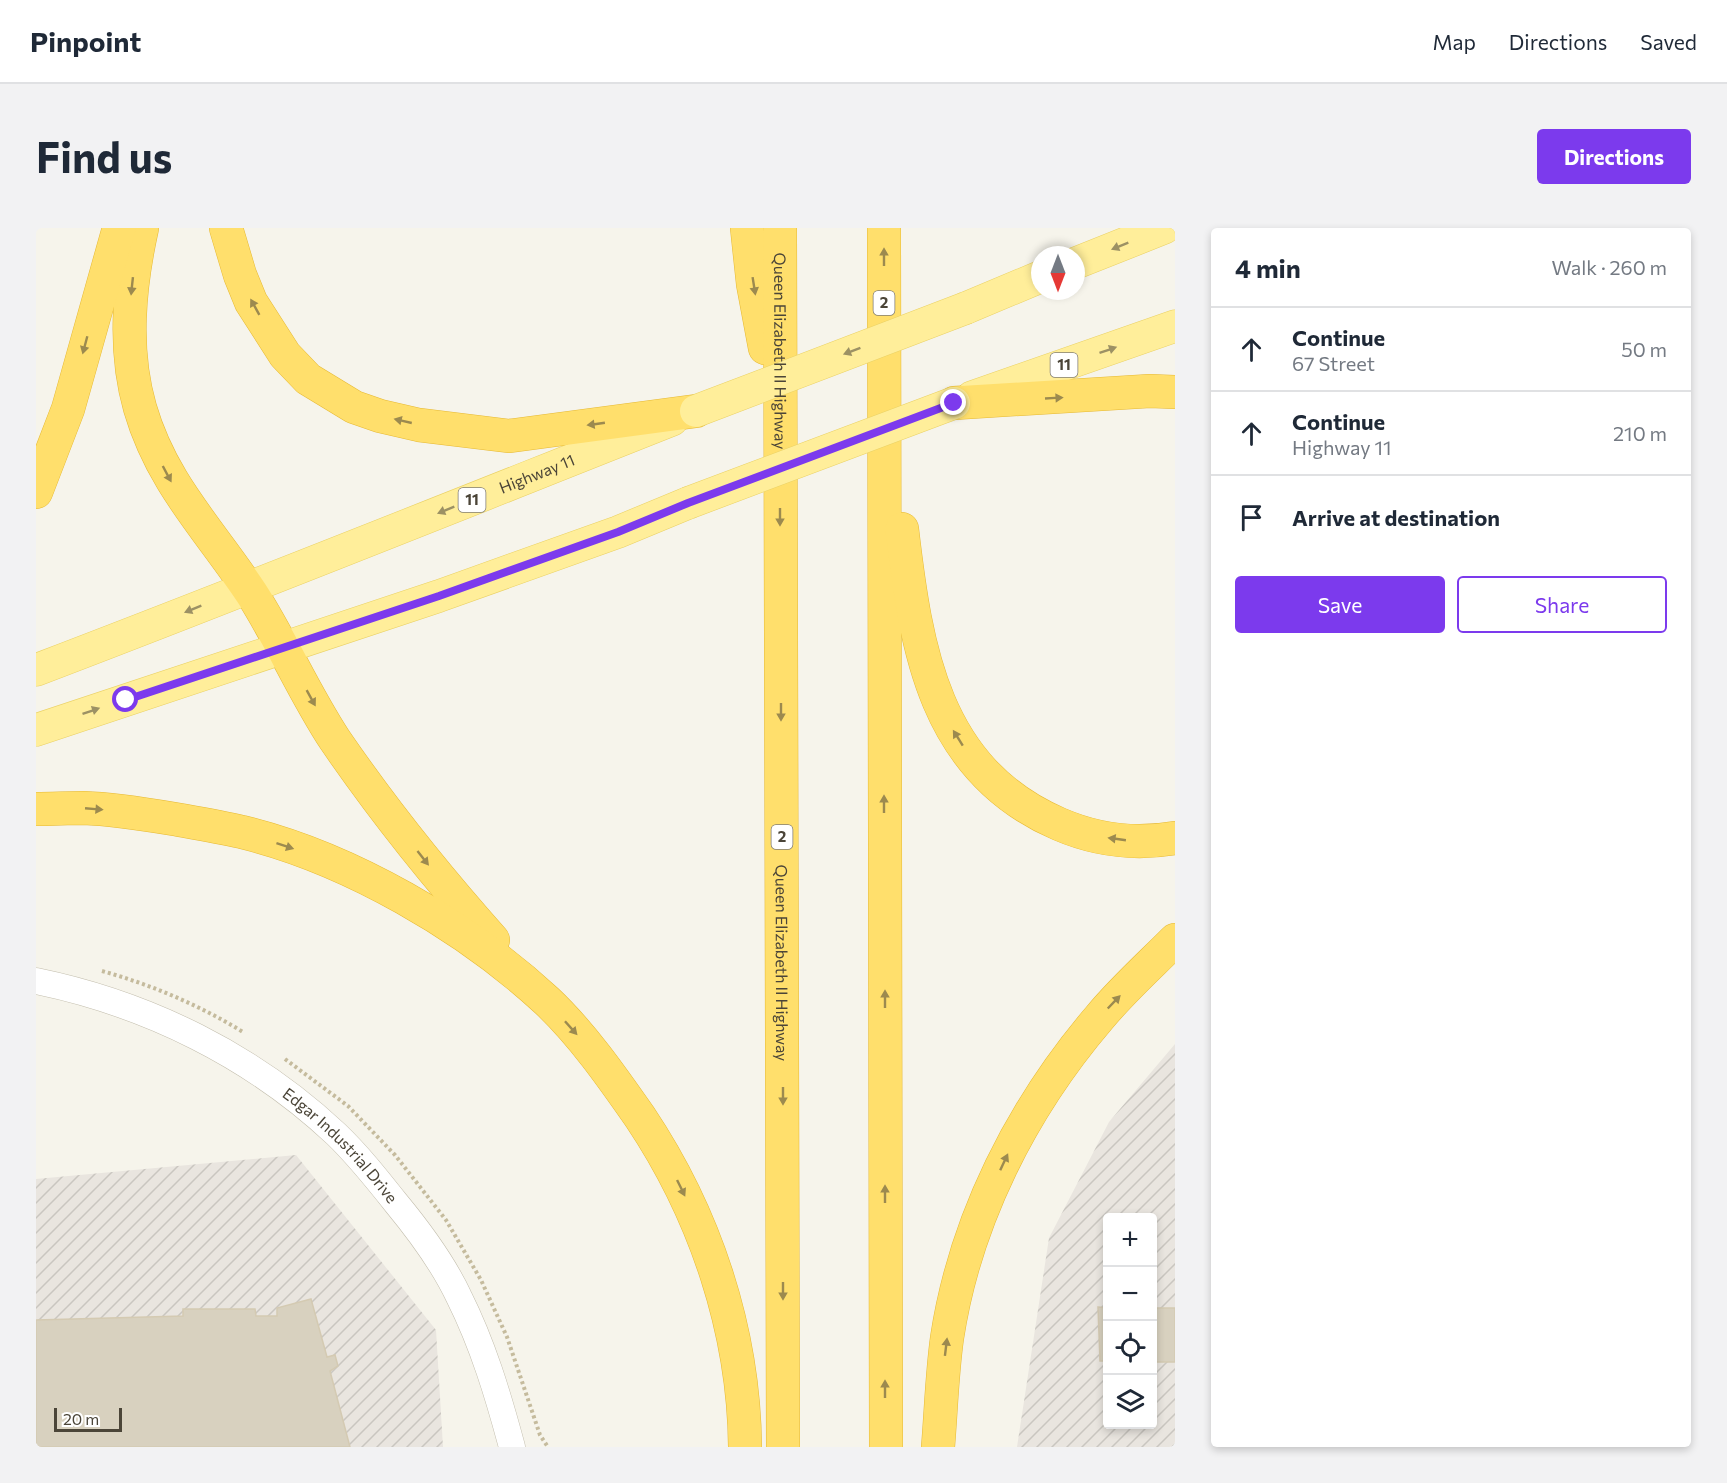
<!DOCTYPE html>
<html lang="en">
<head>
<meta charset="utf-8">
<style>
	:root { --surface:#fff; --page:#f2f2f3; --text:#1f2937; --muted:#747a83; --line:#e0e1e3; --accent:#7c3aed }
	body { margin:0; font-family:Commissioner,sans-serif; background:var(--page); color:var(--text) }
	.controls { position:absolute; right:18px; bottom:18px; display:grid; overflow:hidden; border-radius:6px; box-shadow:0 3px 9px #0003 }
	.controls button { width:54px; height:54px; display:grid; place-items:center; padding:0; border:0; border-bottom:2px solid var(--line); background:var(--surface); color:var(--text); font:30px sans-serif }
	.compass { position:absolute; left:995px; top:18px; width:54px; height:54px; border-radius:50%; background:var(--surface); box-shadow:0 3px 9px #0003; rotate:180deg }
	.scale { position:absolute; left:18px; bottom:15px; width:68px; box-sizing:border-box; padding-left:6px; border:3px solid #4b4538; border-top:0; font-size:16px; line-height:21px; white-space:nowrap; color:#4b4538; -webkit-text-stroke:4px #fff; paint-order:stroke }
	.stop { position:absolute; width:18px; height:18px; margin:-14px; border:4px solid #7c3aed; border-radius:50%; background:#fff }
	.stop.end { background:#7c3aed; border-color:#fff; box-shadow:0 2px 6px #0008 }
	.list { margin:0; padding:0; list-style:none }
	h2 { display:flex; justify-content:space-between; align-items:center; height:78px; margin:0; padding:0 24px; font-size:26px }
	h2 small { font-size:20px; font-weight:400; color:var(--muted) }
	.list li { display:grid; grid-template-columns:39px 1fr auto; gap:18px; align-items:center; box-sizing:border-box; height:84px; padding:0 24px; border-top:2px solid var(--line) }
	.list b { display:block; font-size:22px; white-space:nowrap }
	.list p { margin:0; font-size:20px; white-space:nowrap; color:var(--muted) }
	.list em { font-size:20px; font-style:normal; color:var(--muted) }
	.actions { display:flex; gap:12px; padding:18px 24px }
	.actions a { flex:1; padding:14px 0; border:2px solid var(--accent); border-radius:6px; text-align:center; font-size:21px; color:var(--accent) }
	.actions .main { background:var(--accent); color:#fff }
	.icon { flex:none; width:33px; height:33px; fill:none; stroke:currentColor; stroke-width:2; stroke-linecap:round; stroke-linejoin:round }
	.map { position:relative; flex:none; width:1139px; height:1219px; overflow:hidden; border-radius:6px }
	header { display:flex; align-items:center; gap:36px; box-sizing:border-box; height:84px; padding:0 30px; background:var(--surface); border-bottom:2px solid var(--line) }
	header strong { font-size:28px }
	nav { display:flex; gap:33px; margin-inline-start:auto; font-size:21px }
	.intro { display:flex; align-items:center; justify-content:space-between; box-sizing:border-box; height:144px; padding:0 36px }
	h1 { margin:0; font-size:42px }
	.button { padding:15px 27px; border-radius:6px; background:var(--accent); color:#fff; font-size:21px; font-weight:700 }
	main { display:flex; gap:36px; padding:0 36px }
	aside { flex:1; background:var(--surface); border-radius:6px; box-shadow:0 3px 9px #0003 }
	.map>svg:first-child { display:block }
	.industrial { fill:url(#industrial-furrows); fill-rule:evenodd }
	.building { fill:#d8d1bf; stroke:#d4cab2; stroke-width:1.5 }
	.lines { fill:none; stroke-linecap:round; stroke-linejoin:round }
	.tertiary-casing { stroke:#c2bdac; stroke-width:27 }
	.primary-casing { stroke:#ead164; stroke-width:33 }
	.motorway-casing { stroke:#e6b935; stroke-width:34 }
	.path { stroke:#c5bb9d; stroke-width:4; stroke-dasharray:3 3; stroke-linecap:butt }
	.tertiary { stroke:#fff; stroke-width:26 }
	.primary { stroke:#ffee9a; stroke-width:32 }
	.motorway { stroke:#ffdf6c; stroke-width:33 }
	.primary-bridge-casing { stroke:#ead164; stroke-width:33; stroke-linecap:butt }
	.primary-bridge { stroke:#ffee9a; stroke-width:32 }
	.oneway { fill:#9c9164 }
	.oneway2 { fill:#9c8a4f }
	.route { stroke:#7c3aed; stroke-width:8 }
	.labels { text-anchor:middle; stroke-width:4.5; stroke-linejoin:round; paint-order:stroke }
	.shield { fill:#fff; stroke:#817d74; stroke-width:1.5 }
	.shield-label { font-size:15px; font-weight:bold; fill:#4b4538 }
	.street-label { font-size:16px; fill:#4b4538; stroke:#fff }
</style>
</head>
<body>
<header>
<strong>Pinpoint</strong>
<nav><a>Map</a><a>Directions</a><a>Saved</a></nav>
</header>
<div class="intro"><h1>Find us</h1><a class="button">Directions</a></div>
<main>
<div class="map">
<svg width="1139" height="1219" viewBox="0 0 1139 1219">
	<defs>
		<pattern id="industrial-furrows" width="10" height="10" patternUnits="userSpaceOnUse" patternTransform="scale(1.5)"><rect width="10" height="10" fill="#e9e5df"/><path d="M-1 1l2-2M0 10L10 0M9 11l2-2" fill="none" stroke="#c9c6c0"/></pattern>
	</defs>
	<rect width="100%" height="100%" fill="#f6f4eb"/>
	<g class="industrial">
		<path d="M1139,816V1219H981L1013,1010L1073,894ZM1072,990H1116V1196H1072Z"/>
		<polygon points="260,927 400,1102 407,1219 0,1219 0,951"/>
	</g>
	<g class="building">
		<polygon points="275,1071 291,1129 299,1127 302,1138 294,1143 314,1219 0,1219 0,1092 147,1088 147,1081 219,1081 220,1088 241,1088 241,1080"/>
		<polygon points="1062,1079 1072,1080 1072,1133 1064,1133"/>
		<rect x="1116" y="1080" width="23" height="54"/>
	</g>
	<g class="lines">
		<defs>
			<g id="tertiary">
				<path id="s1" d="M0,753C112,776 217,828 300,906C322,927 341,951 360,975C384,1004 407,1035 423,1069C447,1117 462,1167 476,1219"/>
			</g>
			<g id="primary">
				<polyline points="1040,35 1128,0"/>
				<polyline points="930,80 1004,49"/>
				<polyline points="936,169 1139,98"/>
				<path id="s2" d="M0,442C213,361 424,276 636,192"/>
				<polyline points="0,502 403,368 582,304 652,275"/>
			</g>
			<g id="motorway">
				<path d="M106,0C93,59 87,121 104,180C126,256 174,302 216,366C246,413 268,465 299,512C347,582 400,648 457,712"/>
				<polyline points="190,0 204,47 215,74 249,127 272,151 318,179 344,188 383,197 474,208 660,183"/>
				<polyline points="711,0 717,56 729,120"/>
				<path id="s3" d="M744,0L747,1219"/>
				<polyline points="848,0 850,1219"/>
				<polyline points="918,175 1114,163 1139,164"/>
				<polyline points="0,264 32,181 83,0"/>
				<path d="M866,301C880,421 898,542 1023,596C1060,612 1099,617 1139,610"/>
				<path d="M0,581C16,581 32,580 48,580C78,581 108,586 138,591C160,595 183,599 206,604C313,630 430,698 511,773C546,806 576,849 604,889C669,986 708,1102 709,1219"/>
				<path d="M902,1219C905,1183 906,1146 911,1110C929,992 986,880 1063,790C1086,762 1113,738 1139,712"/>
			</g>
		</defs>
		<use href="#tertiary" class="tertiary-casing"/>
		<use href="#primary" class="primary-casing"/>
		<use href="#motorway" class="motorway-casing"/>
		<g class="path">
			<path d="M66,743C116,757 163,777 207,804"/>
			<polyline points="249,831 312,878 359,927 410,992 445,1052 471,1109 504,1207 512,1219"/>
		</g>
		<use href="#tertiary" class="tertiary"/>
		<use href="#primary" class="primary"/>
		<use href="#motorway" class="motorway"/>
		<defs>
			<g id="primary-bridge">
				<polyline points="660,183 930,80"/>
				<polyline points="652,275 918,175"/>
			</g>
		</defs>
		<use href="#primary-bridge" class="primary-bridge-casing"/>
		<use href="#primary-bridge" class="primary-bridge"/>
	</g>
	<defs><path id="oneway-solid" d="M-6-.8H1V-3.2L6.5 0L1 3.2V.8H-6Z" transform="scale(1.5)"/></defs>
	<g class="oneway">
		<use href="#oneway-solid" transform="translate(1084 18) rotate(158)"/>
		<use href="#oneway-solid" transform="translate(1072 122) rotate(-19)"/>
		<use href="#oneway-solid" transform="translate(816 123) rotate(159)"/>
		<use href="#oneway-solid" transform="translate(410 282) rotate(158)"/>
		<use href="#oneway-solid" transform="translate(157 381) rotate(158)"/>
		<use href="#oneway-solid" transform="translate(55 483) rotate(-19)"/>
	</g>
	<g class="oneway2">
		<use href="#oneway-solid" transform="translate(848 29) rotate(-90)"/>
		<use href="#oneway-solid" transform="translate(96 58) rotate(96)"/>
		<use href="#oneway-solid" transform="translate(718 58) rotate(81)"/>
		<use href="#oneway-solid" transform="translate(219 79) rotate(-119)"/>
		<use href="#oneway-solid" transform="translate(49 117) rotate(105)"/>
		<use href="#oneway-solid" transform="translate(1018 170) rotate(-3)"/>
		<use href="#oneway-solid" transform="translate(367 193) rotate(-167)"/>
		<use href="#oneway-solid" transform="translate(560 196) rotate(172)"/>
		<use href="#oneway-solid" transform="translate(131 246) rotate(62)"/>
		<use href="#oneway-solid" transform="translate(744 289) rotate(90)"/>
		<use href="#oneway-solid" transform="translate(275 470) rotate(61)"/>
		<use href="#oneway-solid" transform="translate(745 484) rotate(90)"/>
		<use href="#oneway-solid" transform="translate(922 510) rotate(-122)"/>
		<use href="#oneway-solid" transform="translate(848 576) rotate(-90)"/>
		<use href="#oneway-solid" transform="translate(58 581) rotate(5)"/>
		<use href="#oneway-solid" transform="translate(1081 611) rotate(-172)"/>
		<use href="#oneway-solid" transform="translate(249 618) rotate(18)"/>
		<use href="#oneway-solid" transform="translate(387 630) rotate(52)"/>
		<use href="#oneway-solid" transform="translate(849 771) rotate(-90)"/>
		<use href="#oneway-solid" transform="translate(1078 774) rotate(-46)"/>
		<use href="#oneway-solid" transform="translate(535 800) rotate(48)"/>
		<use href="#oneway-solid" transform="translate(747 868) rotate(90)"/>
		<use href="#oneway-solid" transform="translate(968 934) rotate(-65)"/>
		<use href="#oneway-solid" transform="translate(645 960) rotate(64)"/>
		<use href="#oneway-solid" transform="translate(849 966) rotate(-90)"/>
		<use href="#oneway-solid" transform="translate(747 1063) rotate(90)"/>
		<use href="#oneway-solid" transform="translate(910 1119) rotate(-83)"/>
		<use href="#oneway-solid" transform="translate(849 1161) rotate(-90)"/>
	</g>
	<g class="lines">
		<polyline class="route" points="90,472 403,368 582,304 652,275 918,175"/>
	</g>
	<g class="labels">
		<g class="shield">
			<rect x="837.5" y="63" width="21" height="24" rx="4.5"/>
			<rect x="1014.5" y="125" width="27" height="24" rx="4.5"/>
			<rect x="422.5" y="260" width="27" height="24" rx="4.5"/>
			<rect x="735.5" y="597" width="21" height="24" rx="4.5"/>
		</g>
		<g class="shield-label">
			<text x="848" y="80">2</text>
			<text x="1028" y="142">11</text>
			<text x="436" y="277">11</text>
			<text x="746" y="614">2</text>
		</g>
		<g class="street-label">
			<text dy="6" stroke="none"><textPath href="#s3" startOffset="123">Queen Elizabeth II Highway</textPath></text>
			<text dy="6" stroke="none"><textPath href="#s2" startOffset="538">Highway 11</textPath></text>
			<text dy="6" stroke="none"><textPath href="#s3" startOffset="735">Queen Elizabeth II Highway</textPath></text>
			<text dy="6" stroke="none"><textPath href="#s1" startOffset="352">Edgar Industrial Drive</textPath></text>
		</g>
	</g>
</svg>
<div class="controls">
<button>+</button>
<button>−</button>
<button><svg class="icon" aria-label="locate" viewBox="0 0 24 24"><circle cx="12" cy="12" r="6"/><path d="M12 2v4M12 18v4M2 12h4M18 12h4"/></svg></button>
<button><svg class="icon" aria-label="layers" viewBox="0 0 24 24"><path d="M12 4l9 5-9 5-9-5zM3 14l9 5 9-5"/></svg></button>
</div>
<svg class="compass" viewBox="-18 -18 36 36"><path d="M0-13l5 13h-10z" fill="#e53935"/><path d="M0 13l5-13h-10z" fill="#747a83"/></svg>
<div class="scale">20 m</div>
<div class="stop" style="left:90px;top:472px"></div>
<div class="stop end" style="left:918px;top:175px"></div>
</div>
<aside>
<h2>4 min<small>Walk · 260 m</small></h2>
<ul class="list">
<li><svg class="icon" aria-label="ahead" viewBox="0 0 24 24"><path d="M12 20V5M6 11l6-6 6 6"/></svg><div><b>Continue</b><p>67 Street</p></div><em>50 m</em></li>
<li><svg class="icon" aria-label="ahead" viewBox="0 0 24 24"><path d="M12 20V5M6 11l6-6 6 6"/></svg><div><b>Continue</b><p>Highway 11</p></div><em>210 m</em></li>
<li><svg class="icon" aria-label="arrive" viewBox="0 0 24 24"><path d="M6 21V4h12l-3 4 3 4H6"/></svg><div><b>Arrive at destination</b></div></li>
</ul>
<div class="actions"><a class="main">Save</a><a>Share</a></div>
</aside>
</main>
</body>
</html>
